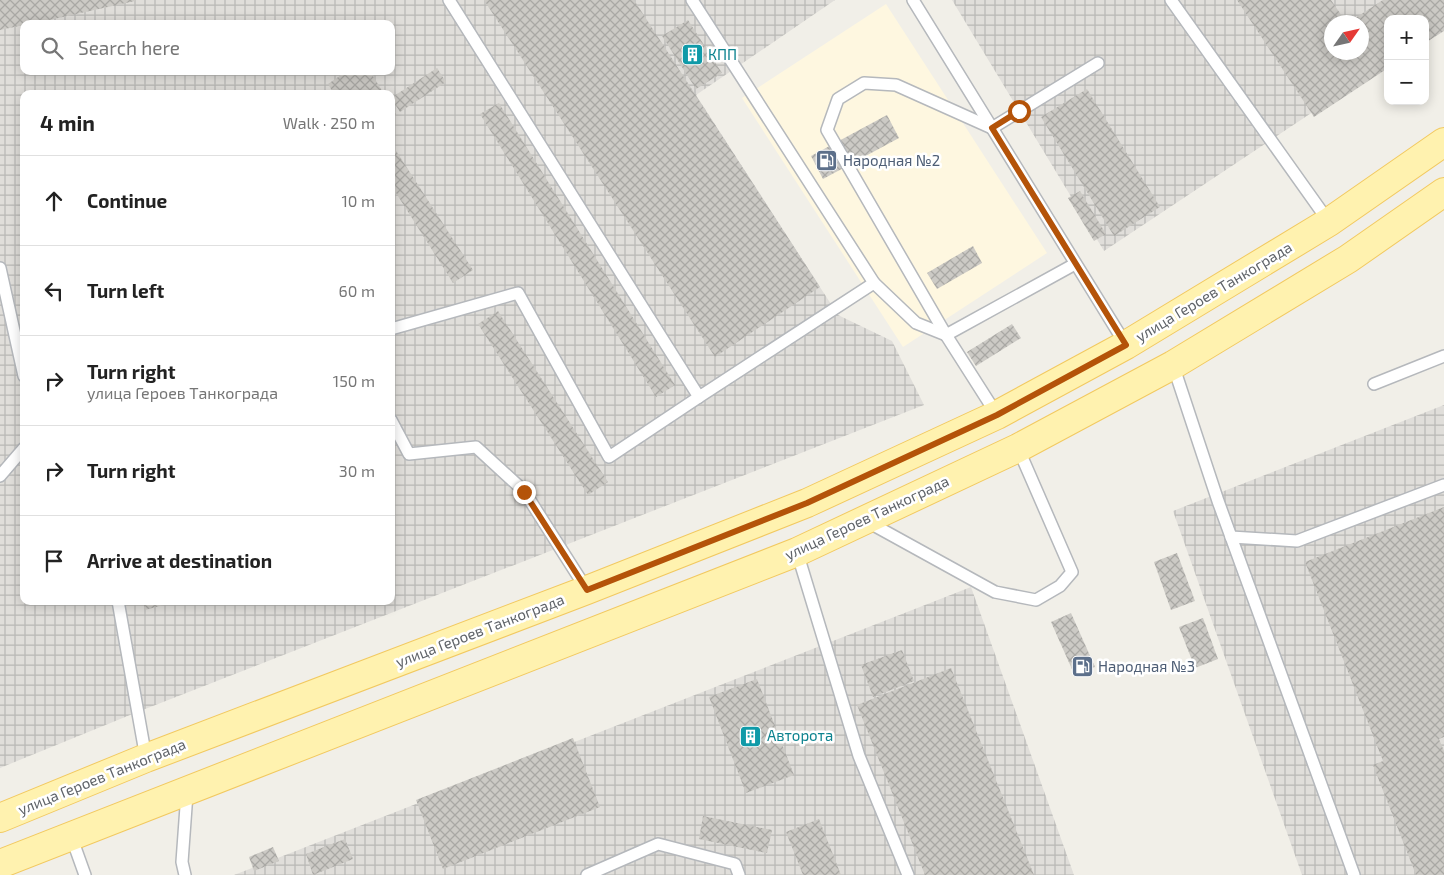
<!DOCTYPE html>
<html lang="en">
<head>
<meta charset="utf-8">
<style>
	:root { --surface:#fff; --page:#f6f6f6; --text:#222; --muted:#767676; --line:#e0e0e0 }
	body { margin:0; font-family:"Exo 2",sans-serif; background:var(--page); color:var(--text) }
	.controls { position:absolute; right:15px; top:15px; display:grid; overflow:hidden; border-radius:10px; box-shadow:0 2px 12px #0003 }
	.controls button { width:45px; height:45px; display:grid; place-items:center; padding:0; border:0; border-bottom:1px solid var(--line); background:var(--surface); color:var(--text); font:25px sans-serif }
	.compass { position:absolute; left:1324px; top:15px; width:45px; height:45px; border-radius:50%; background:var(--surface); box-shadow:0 2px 12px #0003; rotate:56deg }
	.stop { position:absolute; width:15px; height:15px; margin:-11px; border:4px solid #b45309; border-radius:50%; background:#fff }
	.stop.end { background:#b45309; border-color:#fff; box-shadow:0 1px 5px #0008 }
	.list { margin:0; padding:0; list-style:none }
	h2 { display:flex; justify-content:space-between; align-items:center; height:65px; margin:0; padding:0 20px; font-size:21px }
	h2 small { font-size:16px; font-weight:400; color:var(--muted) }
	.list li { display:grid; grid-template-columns:32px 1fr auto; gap:15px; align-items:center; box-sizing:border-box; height:90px; padding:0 20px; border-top:1px solid var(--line) }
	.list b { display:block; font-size:19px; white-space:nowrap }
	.list p { margin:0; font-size:16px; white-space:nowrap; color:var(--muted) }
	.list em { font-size:16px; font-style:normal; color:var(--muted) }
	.icon { flex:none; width:28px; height:28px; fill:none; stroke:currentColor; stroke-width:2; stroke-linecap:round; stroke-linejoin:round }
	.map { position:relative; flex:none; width:1444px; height:875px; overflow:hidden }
	.search { position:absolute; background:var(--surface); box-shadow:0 2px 12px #0003; left:20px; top:20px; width:375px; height:55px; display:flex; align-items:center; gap:12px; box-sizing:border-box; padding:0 18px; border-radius:10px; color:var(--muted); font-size:19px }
	.panel { position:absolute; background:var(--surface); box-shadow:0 2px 12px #0003; left:20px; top:90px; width:375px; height:515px; border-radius:10px }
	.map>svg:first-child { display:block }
	.commercial { fill:#fef7e0 }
	.industrial { fill:url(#industrial-grid); fill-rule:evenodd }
	.building { fill:url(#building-cross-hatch) }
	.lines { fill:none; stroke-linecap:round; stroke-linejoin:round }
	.lane-casing { stroke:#b5b8bc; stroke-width:14 }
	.primary-casing { stroke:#f2c960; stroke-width:30 }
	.lane { stroke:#fff; stroke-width:11 }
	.primary { stroke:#fff2af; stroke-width:28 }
	.route { stroke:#b45309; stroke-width:6 }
	.labels { text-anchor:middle; stroke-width:5; stroke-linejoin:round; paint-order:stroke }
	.culture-label { font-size:15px; fill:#0d838f; stroke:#fff; text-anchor:start }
	.service-label { font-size:15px; fill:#4e5e75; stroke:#fff; text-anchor:start }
	.street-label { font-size:15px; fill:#5f6368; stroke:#fff }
</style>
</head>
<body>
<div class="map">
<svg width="1444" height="875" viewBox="0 0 1444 875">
	<defs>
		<pattern id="industrial-grid" width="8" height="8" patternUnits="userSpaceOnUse" patternTransform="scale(1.25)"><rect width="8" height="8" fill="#e0deda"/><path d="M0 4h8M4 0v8" fill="none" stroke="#b9b8b5"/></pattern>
		<pattern id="building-cross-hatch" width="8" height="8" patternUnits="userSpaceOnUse" patternTransform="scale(1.25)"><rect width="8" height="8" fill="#cccac5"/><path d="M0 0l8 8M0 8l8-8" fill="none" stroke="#a9a8a4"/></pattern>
	</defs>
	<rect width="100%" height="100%" fill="#f1efe8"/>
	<polygon class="commercial" points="886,4 1047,253 903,347 742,98"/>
	<g class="industrial">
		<path d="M0,0H835L696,95L838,315L892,341L924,405L135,713L0,768ZM24,24H391V71H24ZM24,94H391V601H24Z"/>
		<path d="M952,0H1444L1425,19H1388V62L1104,251ZM1332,22H1362V52H1332Z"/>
		<polygon points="1444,405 1444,875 1302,875 1173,511"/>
		<polygon points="971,587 1074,875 234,875"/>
	</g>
	<g class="building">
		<polygon points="0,0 135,0 135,1 31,24 24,24 24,25 0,30"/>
		<polygon points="484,0 634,0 820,287 715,357"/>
		<polygon points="1237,0 1331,0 1346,22 1332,22 1332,52 1362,52 1362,22 1349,22 1383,0 1444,0 1444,31 1425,43 1425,19 1388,19 1388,68 1314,117"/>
		<polygon points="688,20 722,73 696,89 662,36"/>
		<polygon points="437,68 446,82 400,112 391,98"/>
		<polygon points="347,71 370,71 384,94 334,94 328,84"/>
		<polygon points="1087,89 1160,207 1114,236 1041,117"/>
		<polygon points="499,103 675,385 656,397 480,114"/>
		<polygon points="391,105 396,114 391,117"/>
		<polygon points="887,115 899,138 823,179 811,156"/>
		<polygon points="391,143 473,270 453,283 391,185"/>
		<polygon points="1080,191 1106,234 1094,241 1068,198"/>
		<polygon points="973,246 982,263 937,289 927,273"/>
		<polygon points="498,311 608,482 588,495 478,324"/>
		<polygon points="1012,324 1021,338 976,366 967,352"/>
		<polygon points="1444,507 1444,737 1439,739 1444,751 1444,875 1416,875 1373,765 1383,761 1305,562"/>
		<polygon points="1177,553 1195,601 1171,610 1154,562"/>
		<polygon points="143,601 174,601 174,602 145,610"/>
		<polygon points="1071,613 1095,667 1075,676 1051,622"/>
		<polygon points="1203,618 1218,659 1195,668 1179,627"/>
		<polygon points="902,650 914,681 873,697 861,665"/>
		<polygon points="951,668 1034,875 925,875 857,705"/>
		<polygon points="757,679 794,775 746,793 709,697"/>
		<polygon points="573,738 600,807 443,869 416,800"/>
		<polygon points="703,816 772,830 767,853 699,839"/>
		<polygon points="819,819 841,875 803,875 786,832"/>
		<polygon points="345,839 353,859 313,875 306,854"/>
		<polygon points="273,847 279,861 254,871 249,857"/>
	</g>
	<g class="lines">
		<defs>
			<g id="lane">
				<polyline points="449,0 699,397 874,283 916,323 946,335 1075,264"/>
				<polyline points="692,0 874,283"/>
				<polyline points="913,0 1126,345"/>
				<polyline points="1171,0 1329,222"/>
				<polyline points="0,268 24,376"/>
				<polyline points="391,329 518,293 609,457 699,397"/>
				<polyline points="1173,365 1218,501 1354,875"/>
				<polyline points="1374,384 1444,356"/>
				<polyline points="997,415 946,335 827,130 838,99 864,83 896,85 992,128 1098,63"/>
				<polyline points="391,420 409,454 476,447 524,491 587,590"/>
				<polyline points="0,476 24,448"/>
				<polyline points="868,522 995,592 1036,600 1060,586 1072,572 1018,448"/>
				<polyline points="1231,537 1297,541 1444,485"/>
				<polyline points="797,552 859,756 908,875"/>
				<polyline points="118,601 146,758"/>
				<polyline points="71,836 85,875"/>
				<polyline points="185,875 182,862 187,793"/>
				<polyline points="587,875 658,844 735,864 739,875"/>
			</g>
			<g id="primary">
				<polyline points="0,818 146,758 587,590 807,503 997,415 1126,345 1329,222 1444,142"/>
				<polyline points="0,864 797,552 1018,448 1173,365 1348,259 1444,192"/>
			</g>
		</defs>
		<use href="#lane" class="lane-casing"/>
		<use href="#primary" class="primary-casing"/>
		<use href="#lane" class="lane"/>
		<use href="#primary" class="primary"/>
	</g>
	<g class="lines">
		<polyline class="route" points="524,492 587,590 807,503 997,415 1126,345 992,128 1019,111"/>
	</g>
	<defs>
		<symbol id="building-square" viewBox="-11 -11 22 22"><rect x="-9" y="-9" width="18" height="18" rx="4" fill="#0f9aa8" stroke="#fff"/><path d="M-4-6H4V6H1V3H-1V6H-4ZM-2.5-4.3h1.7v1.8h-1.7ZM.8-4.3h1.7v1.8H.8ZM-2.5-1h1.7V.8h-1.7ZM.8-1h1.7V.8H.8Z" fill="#fff"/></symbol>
		<symbol id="fuel-square" viewBox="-11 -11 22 22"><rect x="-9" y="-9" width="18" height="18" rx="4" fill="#5c6f8a" stroke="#fff"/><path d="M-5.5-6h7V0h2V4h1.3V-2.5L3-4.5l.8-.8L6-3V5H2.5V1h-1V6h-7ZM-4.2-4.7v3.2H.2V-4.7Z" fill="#fff"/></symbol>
	</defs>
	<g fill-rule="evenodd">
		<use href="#building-square" x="680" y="42" width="25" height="25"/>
		<use href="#fuel-square" x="814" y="148" width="25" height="25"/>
		<use href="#fuel-square" x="1070" y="654" width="25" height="25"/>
		<use href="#building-square" x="738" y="724" width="25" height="25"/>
	</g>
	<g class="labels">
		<g class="culture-label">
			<text x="708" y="60">КПП</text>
			<text x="767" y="741">Авторота</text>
		</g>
		<g class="service-label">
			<text x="843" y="166">Народная №2</text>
			<text x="1098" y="672">Народная №3</text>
		</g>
		<g class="street-label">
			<text transform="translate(1214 292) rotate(-31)" y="5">улица Героев Танкограда</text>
			<text transform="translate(867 518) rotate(-25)" y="5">улица Героев Танкограда</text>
			<text transform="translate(480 631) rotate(-21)" y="5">улица Героев Танкограда</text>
			<text transform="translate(102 777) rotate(-22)" y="5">улица Героев Танкограда</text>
		</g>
	</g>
</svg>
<div class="controls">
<button>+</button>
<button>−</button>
</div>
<svg class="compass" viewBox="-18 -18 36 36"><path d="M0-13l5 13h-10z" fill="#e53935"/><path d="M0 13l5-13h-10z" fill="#767676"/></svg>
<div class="stop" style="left:1019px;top:111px"></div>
<div class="stop end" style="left:524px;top:492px"></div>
<div class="search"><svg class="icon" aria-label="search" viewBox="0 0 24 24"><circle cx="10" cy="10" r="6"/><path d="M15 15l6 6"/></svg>Search here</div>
<section class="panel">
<h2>4 min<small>Walk · 250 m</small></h2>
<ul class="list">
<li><svg class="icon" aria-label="ahead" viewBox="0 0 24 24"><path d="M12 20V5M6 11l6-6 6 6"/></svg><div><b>Continue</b></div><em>10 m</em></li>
<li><svg class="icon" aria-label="left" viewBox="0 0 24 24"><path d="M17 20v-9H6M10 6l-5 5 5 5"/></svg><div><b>Turn left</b></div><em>60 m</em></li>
<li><svg class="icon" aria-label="right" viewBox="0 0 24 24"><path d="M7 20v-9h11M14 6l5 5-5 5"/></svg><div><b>Turn right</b><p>улица Героев Танкограда</p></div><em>150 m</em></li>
<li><svg class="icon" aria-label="right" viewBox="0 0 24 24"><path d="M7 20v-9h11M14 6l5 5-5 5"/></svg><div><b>Turn right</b></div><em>30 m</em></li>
<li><svg class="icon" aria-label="arrive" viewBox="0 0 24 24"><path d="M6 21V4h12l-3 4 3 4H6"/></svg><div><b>Arrive at destination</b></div></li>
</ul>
</section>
</div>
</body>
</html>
